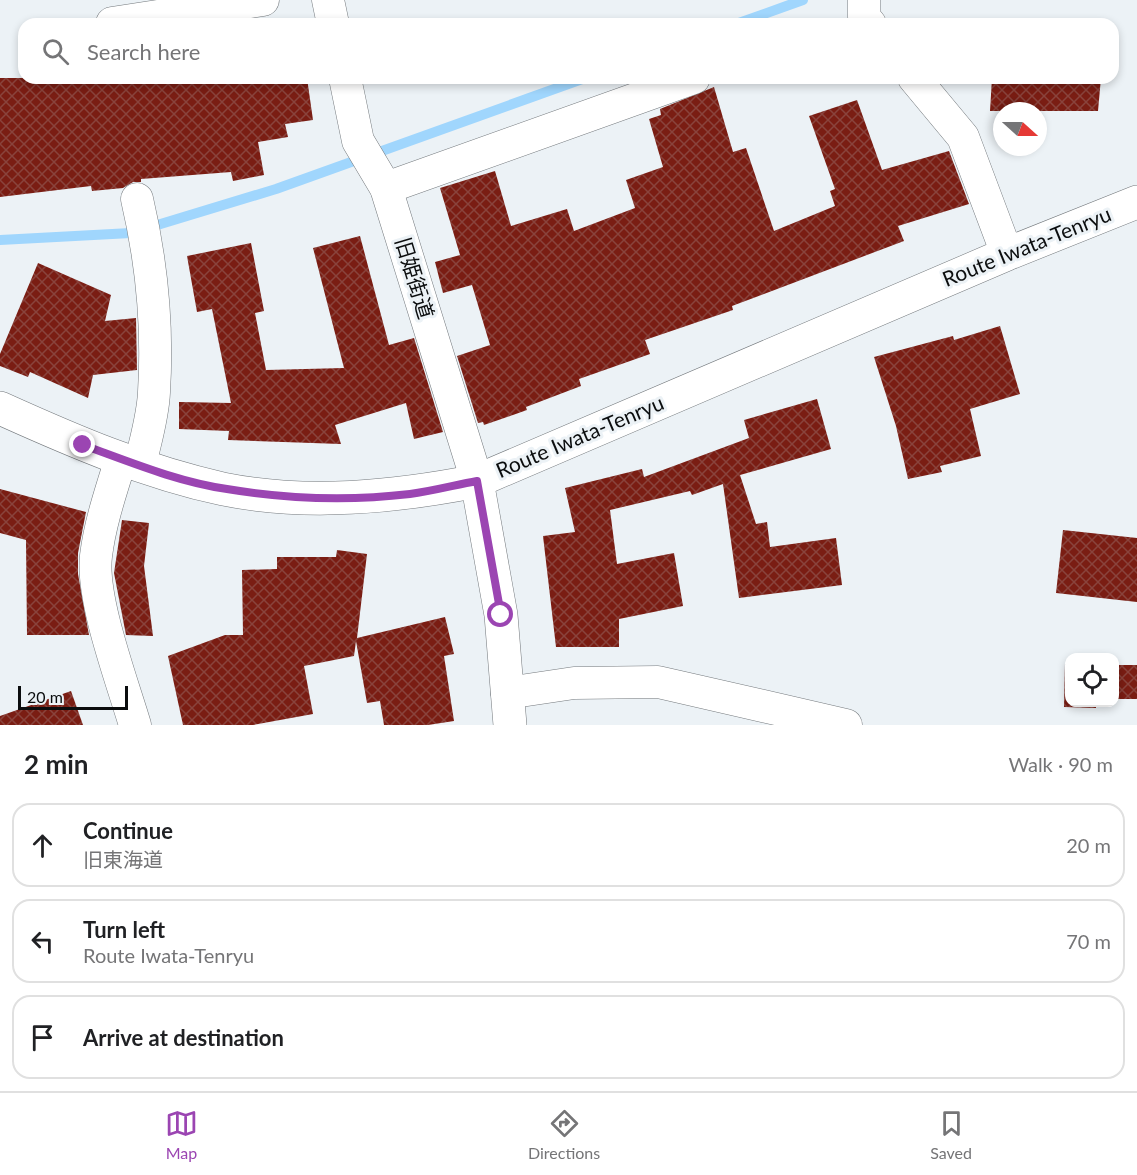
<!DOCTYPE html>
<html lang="en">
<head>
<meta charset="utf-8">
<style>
	:root { --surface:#fff; --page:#f2f2f2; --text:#202124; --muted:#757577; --line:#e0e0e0; --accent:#9b45b2 }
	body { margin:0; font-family:Lato,"Noto Sans JP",sans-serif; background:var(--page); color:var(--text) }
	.controls { position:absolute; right:18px; bottom:18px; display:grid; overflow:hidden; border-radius:12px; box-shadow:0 3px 9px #0003 }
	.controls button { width:54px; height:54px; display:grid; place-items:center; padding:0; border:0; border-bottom:2px solid var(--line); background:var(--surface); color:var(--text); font:30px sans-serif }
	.compass { position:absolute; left:993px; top:102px; width:54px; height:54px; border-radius:50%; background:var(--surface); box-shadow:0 3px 9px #0003; rotate:111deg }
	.scale { position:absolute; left:18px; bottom:15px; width:110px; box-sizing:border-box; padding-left:6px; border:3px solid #0b0d0e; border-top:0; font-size:16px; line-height:21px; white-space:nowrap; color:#0b0d0e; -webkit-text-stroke:4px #ecf2f6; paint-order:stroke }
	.stop { position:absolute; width:18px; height:18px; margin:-14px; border:4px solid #9b45b2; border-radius:50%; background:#fff }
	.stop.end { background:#9b45b2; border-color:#fff; box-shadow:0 2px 6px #0008 }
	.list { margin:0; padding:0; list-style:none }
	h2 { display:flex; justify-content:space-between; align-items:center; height:78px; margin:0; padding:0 24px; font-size:26px }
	h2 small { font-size:20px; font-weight:400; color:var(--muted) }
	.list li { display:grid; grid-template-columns:39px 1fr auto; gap:18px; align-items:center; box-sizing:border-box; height:84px; margin:0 12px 12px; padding:0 12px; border:2px solid var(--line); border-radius:18px }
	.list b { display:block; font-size:22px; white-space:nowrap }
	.list p { margin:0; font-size:20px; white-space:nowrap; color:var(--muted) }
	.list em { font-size:20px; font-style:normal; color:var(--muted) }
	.icon { flex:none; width:33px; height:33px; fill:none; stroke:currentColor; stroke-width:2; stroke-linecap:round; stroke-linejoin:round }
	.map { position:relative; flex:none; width:1137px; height:725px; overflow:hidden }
	.search { position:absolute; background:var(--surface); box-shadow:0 3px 9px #0003; left:18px; right:18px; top:18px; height:66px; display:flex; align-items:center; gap:15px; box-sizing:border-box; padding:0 21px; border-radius:18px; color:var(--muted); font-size:22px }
	.sheet { height:366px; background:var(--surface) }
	nav { display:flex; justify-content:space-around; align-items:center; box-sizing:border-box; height:84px; border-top:2px solid var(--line); background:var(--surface); font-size:16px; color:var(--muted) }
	nav a { display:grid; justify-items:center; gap:3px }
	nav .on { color:var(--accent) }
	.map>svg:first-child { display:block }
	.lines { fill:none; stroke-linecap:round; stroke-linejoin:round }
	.stream { stroke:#a0d6fd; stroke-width:10 }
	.building { fill:url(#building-cross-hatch) }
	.minor-casing { stroke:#74797d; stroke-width:33 }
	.tertiary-casing { stroke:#74797d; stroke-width:34 }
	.primary-casing { stroke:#74797d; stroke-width:34 }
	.minor { stroke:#fff; stroke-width:32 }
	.tertiary { stroke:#fff; stroke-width:33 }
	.primary { stroke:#fff; stroke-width:33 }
	.route { stroke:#9b45b2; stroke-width:8 }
	.labels { text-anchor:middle; stroke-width:6; stroke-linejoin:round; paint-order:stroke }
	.street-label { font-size:21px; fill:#0b0d0e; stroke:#ecf2f6 }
</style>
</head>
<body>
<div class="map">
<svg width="1137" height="725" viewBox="0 0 1137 725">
	<defs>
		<pattern id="building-cross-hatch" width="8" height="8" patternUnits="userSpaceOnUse" patternTransform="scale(1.5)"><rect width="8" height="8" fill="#7a1d13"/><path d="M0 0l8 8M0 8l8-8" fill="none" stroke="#89433c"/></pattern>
	</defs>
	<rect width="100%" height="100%" fill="#ecf2f6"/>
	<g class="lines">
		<g class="stream">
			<polyline points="736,24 803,0"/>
			<polyline points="0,240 131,233 276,189 585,78"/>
		</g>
	</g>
	<g class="building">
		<polygon points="0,78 307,78 313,120 285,124 288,137 258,142 264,175 233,181 231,172 141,179 141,182 133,182 123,188 92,191 91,186 0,197"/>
		<polygon points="992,78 1101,78 1098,111 990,111"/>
		<polygon points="714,87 733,152 746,148 774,231 835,206 830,191 835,189 809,116 857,100 882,170 949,151 969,204 898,226 904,241 732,306 733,310 645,340 650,354 579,379 581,386 526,407 527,410 484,425 483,422 478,423 457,356 490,345 472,285 443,293 435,262 460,255 440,188 495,171 511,226 567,209 574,231 635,208 626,180 663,167 649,119 661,115 660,109"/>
		<polygon points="360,236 389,345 414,338 443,432 414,439 406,403 335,425 341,444 228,440 229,431 179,429 179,402 231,403 212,309 197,312 187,256 251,243 264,311 255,313 266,370 344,368 313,248"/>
		<polygon points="38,263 111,295 105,321 136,318 137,370 93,375 88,398 30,372 28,377 0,366 0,354"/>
		<polygon points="1000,326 1020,394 970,409 981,456 940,466 942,472 908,479 896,426 874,357 953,336 954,340"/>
		<polygon points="817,399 831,449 740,475 756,524 767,522 770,547 836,538 842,585 739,598 723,484 692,495 690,491 610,510 617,564 674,553 683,606 619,619 619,647 556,647 543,536 575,532 565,488 642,469 644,477 749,438 744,420"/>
		<polygon points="0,489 86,512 78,553 78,574 89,635 27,635 26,540 0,533"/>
		<polygon points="122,520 149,523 144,566 153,636 126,635 114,573"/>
		<polygon points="1063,530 1137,538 1137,602 1056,593"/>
		<polygon points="337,550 367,554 357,638 445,617 454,654 444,656 454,721 428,725 384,725 380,701 367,703 356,641 354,656 304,666 313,714 253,725 183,725 168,656 225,635 243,635 242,570 277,569 277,557 336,557"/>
		<polygon points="1065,664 1070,664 1070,702 1096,702 1096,708 1064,707"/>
		<rect x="1114" y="665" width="23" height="34"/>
		<polygon points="71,691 83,725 0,725 0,716"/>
	</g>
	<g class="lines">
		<defs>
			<g id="minor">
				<polyline points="328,0 333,24"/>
				<polyline points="864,0 864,17 870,24"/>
				<polyline points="112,23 263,0"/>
				<polyline points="345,78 358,141 386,188 477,481"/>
				<polyline points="914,78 963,137 1007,254"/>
				<polyline points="386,188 694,78"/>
				<path d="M137,199C152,263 158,327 154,392C153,417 145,442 140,465"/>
				<path d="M121,459C111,491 100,523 96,556C91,599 122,681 135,725"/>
				<polyline points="507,693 574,683 658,682 846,725"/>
			</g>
			<polyline id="tertiary" points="477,481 501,615 510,725"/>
			<path id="primary" d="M0,408C73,441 145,472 223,489C307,506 395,497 477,481L1007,254L1137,202"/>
		</defs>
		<use href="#minor" class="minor-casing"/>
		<use href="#tertiary" class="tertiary-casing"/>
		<use href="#primary" class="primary-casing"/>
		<use href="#minor" class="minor"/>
		<use href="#tertiary" class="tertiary"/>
		<use href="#primary" class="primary"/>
	</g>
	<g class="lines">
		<path class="route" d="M83,445C130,462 178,482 227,489C287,499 350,501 410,494C433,491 455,485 477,481L501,615"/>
	</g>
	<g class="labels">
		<g class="street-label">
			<text transform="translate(1027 247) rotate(-22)" y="7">Route Iwata-Tenryu</text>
			<text transform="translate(414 278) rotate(73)" y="7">旧姫街道</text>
			<text transform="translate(580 437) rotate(-23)" y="7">Route Iwata-Tenryu</text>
		</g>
	</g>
</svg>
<div class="controls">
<button><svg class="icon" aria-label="locate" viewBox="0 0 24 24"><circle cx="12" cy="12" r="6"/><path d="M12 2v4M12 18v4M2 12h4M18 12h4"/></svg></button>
</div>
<svg class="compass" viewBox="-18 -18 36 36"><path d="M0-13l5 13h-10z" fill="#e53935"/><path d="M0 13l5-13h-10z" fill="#757577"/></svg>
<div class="scale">20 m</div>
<div class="stop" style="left:501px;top:615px"></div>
<div class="stop end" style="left:83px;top:445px"></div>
<div class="search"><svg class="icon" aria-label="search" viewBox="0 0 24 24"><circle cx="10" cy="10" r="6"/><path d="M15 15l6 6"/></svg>Search here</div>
</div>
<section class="sheet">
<h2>2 min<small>Walk · 90 m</small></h2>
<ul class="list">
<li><svg class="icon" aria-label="ahead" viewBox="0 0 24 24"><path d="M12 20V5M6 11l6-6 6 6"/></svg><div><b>Continue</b><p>旧東海道</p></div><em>20 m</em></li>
<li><svg class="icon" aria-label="left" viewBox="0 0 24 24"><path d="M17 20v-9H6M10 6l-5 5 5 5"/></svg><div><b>Turn left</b><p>Route Iwata-Tenryu</p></div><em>70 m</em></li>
<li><svg class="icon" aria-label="arrive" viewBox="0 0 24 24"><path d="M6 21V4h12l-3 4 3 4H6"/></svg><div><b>Arrive at destination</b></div></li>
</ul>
</section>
<nav>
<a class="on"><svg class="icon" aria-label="map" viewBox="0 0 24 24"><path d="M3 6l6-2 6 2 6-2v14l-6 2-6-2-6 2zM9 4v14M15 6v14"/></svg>Map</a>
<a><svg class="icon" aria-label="directions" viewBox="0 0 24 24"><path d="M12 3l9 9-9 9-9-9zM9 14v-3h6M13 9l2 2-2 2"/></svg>Directions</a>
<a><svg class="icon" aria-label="saved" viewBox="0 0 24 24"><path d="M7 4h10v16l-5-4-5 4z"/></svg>Saved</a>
</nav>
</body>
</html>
